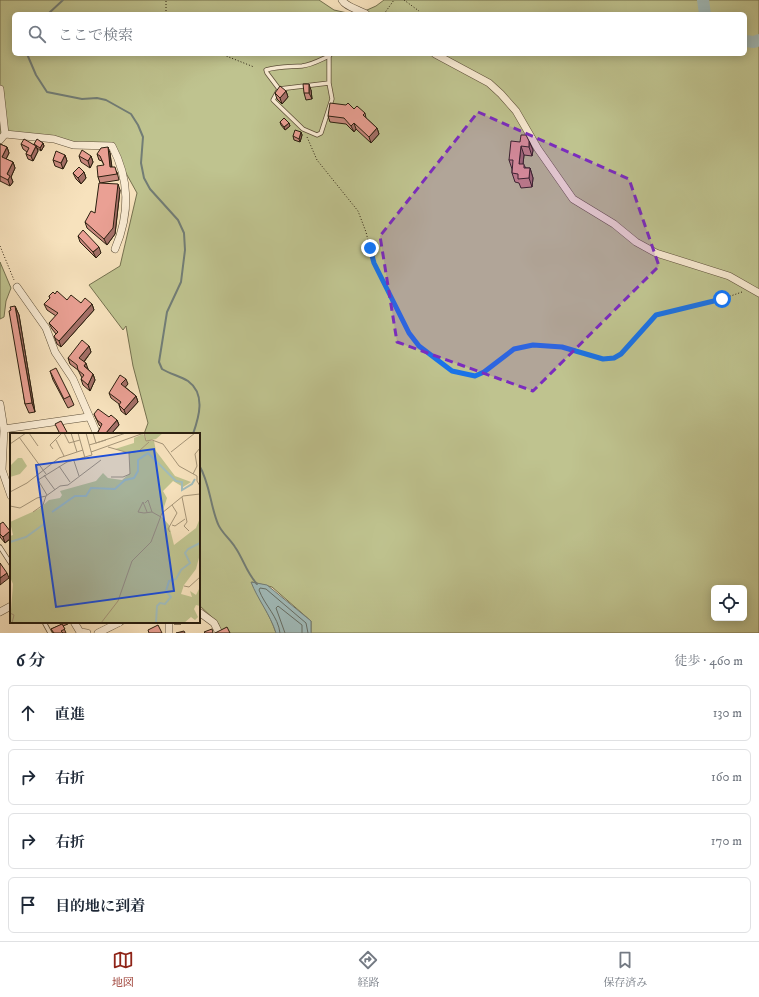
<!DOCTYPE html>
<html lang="ja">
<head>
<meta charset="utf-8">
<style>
	:root { --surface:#fff; --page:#f6f6f7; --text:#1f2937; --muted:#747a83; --line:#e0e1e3; --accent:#8f2418 }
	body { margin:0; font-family:"IM FELL DW Pica","Noto Serif JP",serif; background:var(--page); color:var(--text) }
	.controls { position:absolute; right:12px; bottom:12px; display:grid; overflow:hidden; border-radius:6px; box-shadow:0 2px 10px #0003 }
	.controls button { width:36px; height:36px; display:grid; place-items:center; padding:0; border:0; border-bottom:1px solid var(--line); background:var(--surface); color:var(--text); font:20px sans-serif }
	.stop { position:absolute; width:12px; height:12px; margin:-9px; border:3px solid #1a73e8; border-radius:50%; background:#fff }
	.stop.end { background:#1a73e8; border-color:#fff; box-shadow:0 1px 4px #0008 }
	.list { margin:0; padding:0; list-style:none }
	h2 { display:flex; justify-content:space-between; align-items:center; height:52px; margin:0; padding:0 16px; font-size:17px }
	h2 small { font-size:13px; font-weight:400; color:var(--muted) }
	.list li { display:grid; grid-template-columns:26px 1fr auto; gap:12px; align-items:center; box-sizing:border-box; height:56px; margin:0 8px 8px; padding:0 8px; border:1px solid var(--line); border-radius:6px }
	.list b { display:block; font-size:15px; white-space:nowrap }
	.list em { font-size:13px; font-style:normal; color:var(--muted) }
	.icon { flex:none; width:22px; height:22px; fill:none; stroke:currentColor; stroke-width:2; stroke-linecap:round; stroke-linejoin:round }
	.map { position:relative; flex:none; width:759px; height:633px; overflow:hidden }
	.search { position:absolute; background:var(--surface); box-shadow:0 2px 10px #0003; left:12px; right:12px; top:12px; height:44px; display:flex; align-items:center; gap:10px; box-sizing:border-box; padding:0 14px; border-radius:6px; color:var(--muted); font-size:15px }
	.sheet { height:308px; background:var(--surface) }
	nav { display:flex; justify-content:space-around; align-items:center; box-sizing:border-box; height:56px; border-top:1px solid var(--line); background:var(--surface); font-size:11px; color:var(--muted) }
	nav a { display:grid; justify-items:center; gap:2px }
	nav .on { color:var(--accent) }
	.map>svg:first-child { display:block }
	.green { fill:#bfc38f; stroke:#75714f; fill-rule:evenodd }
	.water { fill:#a1bcbb; stroke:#727d76 }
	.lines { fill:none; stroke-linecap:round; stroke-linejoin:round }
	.shore { stroke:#666e65; stroke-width:1 }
	.stream { stroke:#727d76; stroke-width:2 }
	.river { stroke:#a1bcbb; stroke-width:12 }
	.service-casing { stroke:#5e503a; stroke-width:5 }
	.minor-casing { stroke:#5e503a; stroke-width:8 }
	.path { stroke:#2b1f0f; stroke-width:1; stroke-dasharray:1 2; stroke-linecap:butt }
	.service { stroke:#faecd4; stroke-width:3.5 }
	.minor { stroke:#faecd4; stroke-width:7 }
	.wall { fill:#c98a7f; stroke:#2b1f0f }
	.shaded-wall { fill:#a47068; stroke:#2b1f0f }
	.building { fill:#eaa094; stroke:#2b1f0f }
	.route { stroke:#1a73e8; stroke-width:5 }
	.marked { fill:#7b2cbf; fill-opacity:0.2; stroke:#7b2cbf; stroke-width:3; stroke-dasharray:8 5; stroke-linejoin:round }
	.inset-river { fill:none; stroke:#a1bcbb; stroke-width:2 }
	.inset-road { fill:none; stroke:#a59477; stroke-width:1 }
	.view { fill:#1d4ed8; fill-opacity:0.15; stroke:#1d4ed8; stroke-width:2 }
	.inset-edge { fill:none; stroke:#2b1f0f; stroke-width:2 }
</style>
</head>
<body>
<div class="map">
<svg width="759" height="633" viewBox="0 0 759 633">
	<rect width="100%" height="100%" fill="#f7e2bd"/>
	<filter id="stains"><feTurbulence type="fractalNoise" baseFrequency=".005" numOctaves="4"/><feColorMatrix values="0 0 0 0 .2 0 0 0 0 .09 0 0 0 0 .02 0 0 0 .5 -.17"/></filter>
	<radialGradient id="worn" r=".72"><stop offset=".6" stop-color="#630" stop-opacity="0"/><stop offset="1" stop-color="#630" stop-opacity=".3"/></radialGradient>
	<g class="green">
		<path d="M0,0H319L334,10L352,14H14V54H745V14H358L376,6L384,0H759V633H311V621L272,587L252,582C259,600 270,614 276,633H222L218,623L199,605V434H144L148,423L133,366L126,326L123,330L89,285L120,266L137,193L111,146L5,134L0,144ZM714,588H744V618H714Z"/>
		<polygon points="0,262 11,288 6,301 4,317 0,319"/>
	</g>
	<path class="water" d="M251,582L267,585L311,621V633H276C270,614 258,600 251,582Z"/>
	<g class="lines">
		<g class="shore">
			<path d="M280,633C278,616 265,606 259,590L260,588L266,589L306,623L308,633"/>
			<polyline points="285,633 276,608 278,606 302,625 302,633"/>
		</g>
		<g class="stream">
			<polyline points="48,14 63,0"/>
			<path d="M27,54L36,75L47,92L82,99L97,98L106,100L131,114L138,125L143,137L141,163L144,178L150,189L178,220L184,233L185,250L181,282L167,312L159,362L162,369C170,374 180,376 188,381C206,394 199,417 193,434"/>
			<path d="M199,465C210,483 210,505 218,524C221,532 230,539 235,547C244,560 246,572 257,584"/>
		</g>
		<g class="river">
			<polyline points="703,0 705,14"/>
			<polyline points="745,41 754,42 759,40"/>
		</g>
		<defs>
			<g id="service">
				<polyline points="329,83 279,89 273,100 303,129 317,135 321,133 332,99 329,83 329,56 331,54"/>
				<path d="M279,89L267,73L266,70C279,66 289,67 302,66C312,65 320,60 329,56"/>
				<polyline points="0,547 11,564"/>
				<polyline points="44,622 50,633"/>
			</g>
			<g id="minor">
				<path d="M342,0C346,7 358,9 366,14"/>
				<polyline points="435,54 489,83 501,94 516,111 538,149 573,199 614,224 636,242 656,253 729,276 759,293"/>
				<polyline points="0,89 5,134 0,140"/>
				<path d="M5,134L54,139L73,145L112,146C130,180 130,214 115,249"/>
				<polyline points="17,287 46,328 55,352 73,379 97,434"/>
				<polyline points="0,404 4,429 2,470 11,496"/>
				<polyline points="4,429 88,417"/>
				<polyline points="0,612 11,606"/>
				<polyline points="199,612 214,623 219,633"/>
				<polyline points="74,622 80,632 87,633"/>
				<polyline points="169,622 169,633"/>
				<polyline points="98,633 120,622"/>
			</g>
		</defs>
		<use href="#service" class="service-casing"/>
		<use href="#minor" class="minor-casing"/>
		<g class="path">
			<polyline points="404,0 419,11"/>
			<polyline points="166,14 166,0"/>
			<polyline points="384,14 394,0"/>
			<polyline points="221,54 254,67"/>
			<polyline points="307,137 317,160 358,211 366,232 372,257 409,333 419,346 437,358 444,366 452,371 475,376 484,372 514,349 533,345 562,347 603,359 614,358 621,354 657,315 722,299 742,292"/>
			<polyline points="0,246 14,280"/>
		</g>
		<use href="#service" class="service"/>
		<use href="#minor" class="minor"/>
	</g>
	<g class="wall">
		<polygon points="311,90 312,99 306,100 304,93"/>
		<polygon points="286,91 288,97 282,104 277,99 275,93"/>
		<polygon points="354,109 365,113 366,118 377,128 379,134 371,143 356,129 354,132 346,124 330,122 328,116"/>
		<polygon points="280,122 289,123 290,126 285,130 281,125"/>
		<polygon points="301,132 302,135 300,142 294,140 293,136"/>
		<polygon points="529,141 533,150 532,156 524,155 523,164 526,168 530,168 533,178 532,187 521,188 519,183 515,182 512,173 512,169 509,160 520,142"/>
		<polygon points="43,143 44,146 41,151 37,148 38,151 33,161 28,159 26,154 27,152 23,149 21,144 34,145 34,144"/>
		<polygon points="0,144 7,147 9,153 6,159 13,162 15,168 11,177 13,182 10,186 0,181"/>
		<polygon points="110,153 112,167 117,172 119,180 100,183 98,177 104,165 102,161 99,160 97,154"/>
		<polygon points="65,155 67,161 63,169 55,166 53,160"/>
		<polygon points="79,156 91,156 93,162 90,168 81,162"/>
		<polygon points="84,172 86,178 81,184 76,179 73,173"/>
		<polygon points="120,190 115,234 107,245 87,228 85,222"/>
		<polygon points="78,236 101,253 96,258 80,242"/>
		<polygon points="55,294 67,300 81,303 92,304 94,310 61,347 57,344 54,336 56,334 52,329 49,323 56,316 47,310 44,304 50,299 49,296"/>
		<polygon points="15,306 19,315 35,412 29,413 25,404 11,310"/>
		<polygon points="89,346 91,352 84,362 88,369 93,374 95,380 90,391 83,385 81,379 82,378 78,370 70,364 68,358"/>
		<polygon points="50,371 70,396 74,405 68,408 53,380"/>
		<polygon points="128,384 125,387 136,396 138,402 126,415 121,411 119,405 119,404 111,398 109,393"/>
		<polygon points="94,414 117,420 119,425 111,434 99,434 98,432 101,427 99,425"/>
		<polygon points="0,524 11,534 11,538 5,543 0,537"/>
		<polygon points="59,622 67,622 68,624 63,626 66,633 53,633 51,629 61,625"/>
		<polygon points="173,622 181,622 181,624 174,624"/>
	</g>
	<g class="shaded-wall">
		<polygon points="309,84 311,90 312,99 309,93"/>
		<polygon points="286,91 288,97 282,104 280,98"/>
		<polygon points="289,123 290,126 285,130 284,127"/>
		<polygon points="354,123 356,129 354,132 351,126"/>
		<polygon points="377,128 379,134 371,143 369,137"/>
		<polygon points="301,132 302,135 300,142 299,139"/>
		<polygon points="529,141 533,150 532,156 529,147"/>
		<polygon points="43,143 44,146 41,151 40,148"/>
		<polygon points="36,146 38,151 33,161 31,156"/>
		<polygon points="521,146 524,155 522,173 519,164"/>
		<polygon points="7,147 9,153 4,163 2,157"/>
		<polygon points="108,147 110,153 112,172 110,167"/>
		<polygon points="65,155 67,161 63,169 61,163"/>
		<polygon points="91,156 93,162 90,168 88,161"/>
		<polygon points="13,162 15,168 11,177 13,182 10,186 8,180 7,174"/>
		<polygon points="530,168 533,178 532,187 529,178"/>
		<polygon points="84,172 86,178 81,184 78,178"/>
		<polygon points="118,184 120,190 115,234 107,245 104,239"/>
		<polygon points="99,247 101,253 96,258 93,252"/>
		<polygon points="92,304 94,310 61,347 59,341"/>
		<polygon points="15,306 19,315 35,412 32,403"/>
		<polygon points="89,346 91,352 82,364 79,358"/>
		<polygon points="86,363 88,369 84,366"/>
		<polygon points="93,374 95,380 90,391 88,385"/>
		<polygon points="126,379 128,384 123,390 121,384"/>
		<polygon points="136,396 138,402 126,415 124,410"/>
		<polygon points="117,420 119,425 111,434 105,434"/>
		<polygon points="10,531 11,534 11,538 5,543 3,537"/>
		<polygon points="7,573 9,578 0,585 0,578"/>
	</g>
	<g class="building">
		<polygon points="303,84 309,84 309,93 304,93"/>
		<polygon points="280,86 286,91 280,98 275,93"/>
		<polygon points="330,103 346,105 348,103 354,109 357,106 365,113 363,115 377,128 369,137 354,123 351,126 344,118 328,116"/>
		<polygon points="284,118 289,123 284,127 280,122"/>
		<polygon points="295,130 301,132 299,139 293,136"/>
		<polygon points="521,135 526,135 529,141 529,147 521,146 519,164 524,164 524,168 530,168 529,178 518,179 518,174 512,173 513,160 509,160 511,141 520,142"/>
		<polygon points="24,139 36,146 31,156 26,154 29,148 21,144"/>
		<polygon points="37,139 43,143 40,148 34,144"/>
		<polygon points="0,144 7,147 2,157 13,162 7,174 10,176 8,180 0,176"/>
		<polygon points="108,147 110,167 115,167 117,174 98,177 97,166 104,165 100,156 97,154 101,148"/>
		<polygon points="82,150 91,156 88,161 79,156"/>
		<polygon points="56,151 65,155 61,163 53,160"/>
		<polygon points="79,167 84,172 78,178 73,173"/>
		<polygon points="99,183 118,184 113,228 104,239 85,222 91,211 95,213"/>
		<polygon points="83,230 99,247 93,252 78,236"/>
		<polygon points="57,291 67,300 71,295 81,303 85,298 92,304 59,341 55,338 54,336 58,332 49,323 58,313 44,304 50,298 49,296 53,292 55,294"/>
		<polygon points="15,306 32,403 25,404 9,311 11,310 10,307"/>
		<polygon points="82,340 89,346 79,358 86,363 84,366 93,374 88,385 81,379 84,375 78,370 77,365 68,358"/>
		<polygon points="56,368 70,396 64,399 50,371"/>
		<polygon points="120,375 126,379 121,384 136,396 124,410 119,405 121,402 109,393"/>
		<polygon points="98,409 109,417 111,415 117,420 105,434 101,434 98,432 102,424 97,420 94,414"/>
		<polygon points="61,421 68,434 60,434 55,424"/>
		<polygon points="3,522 10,531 3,537 0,534 0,524"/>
		<polygon points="0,563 7,573 0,578"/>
		<polygon points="62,624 65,629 61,631 63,633 54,633 51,629"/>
		<polygon points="158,625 162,633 149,633 148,630"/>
		<polygon points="227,627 230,633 215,633"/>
		<polygon points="212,629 213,633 205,633 204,632"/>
		<polygon points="184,631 185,633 176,633"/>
	</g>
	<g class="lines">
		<polyline class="route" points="370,248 374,263 409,333 419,346 452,371 475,376 484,372 514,349 533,345 562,347 603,359 614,358 621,354 656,315 722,299"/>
	</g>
	<path class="marked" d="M478,112L629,179L659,266L533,391L397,342L380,236Z"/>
	<g transform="translate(10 433)">
		<rect width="190" height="190" fill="#f7e2bd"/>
		<path d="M134,0H153L146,6L137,8H144L146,18L165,43L181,49L173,54L163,48L153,58L157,65L151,83L159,92L164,112L186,95L190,85V121L186,136L174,152L171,161L182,164L180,158L186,162L190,154V173L186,172L184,176L188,184L185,187L181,184L174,190H0L3,151L0,144V103L3,102L0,89L29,76L39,67L50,65L52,62L50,58L86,48L93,40L98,45L112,47L120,40L119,20L105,16L124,10V5L133,1L137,8ZM8,25H12L17,33L10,41L0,44V33Z" fill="#bfc38f"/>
		<path class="inset-river" d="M42,79L65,63H76L81,55L105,56L115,47L124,45L128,38V27L138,20L166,48L172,49V57L182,51L185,46M0,109L16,104L34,91M146,190L147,173L150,170L155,171L161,164L156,158L159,148L166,146L171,137L180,130L175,120L178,116L190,110"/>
		<path class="inset-road" d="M19,0L28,13M54,0L59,10L70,7M61,0L67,19M68,0L75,25M9,4L36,41M46,7L54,23M96,7L86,10L116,0M0,11L16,0M79,12L86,10L83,0M98,14L119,20L129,18L139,9M43,16L40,12L52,0M81,19L134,0L136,8L142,7L153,11L169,33L187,43V48L190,53M161,19L185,0M64,28L69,43M49,33L60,49M183,41L187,33L185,21L190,15M34,42L45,57M101,44H113L120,41L119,20M0,59L17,50L49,25L73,17M37,62L28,47L57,29L82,22L76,0M172,64L177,89L174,93L179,98M135,70L138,67L142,79M0,73L10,75L27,65L36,63L50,53L58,52L91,27M23,79L33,72L36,63M137,79L133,69L128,79L134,80L142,79L151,84M162,92L165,93L175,86M160,99L158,96L167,80L162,72M174,153L179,154L190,144M0,180L4,182L2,190M91,190L108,168L122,128L141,109L152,80L173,63L190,61"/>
		<path class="view" d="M144,16L164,158L46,174L26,32Z"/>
		<rect width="190" height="190" class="inset-edge"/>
	</g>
	<rect width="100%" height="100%" filter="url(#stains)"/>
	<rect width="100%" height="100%" fill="url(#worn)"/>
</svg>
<div class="controls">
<button><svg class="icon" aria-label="locate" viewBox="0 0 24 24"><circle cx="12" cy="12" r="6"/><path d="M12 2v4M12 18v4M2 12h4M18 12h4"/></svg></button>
</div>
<div class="stop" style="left:722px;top:299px"></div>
<div class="stop end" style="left:370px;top:248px"></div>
<div class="search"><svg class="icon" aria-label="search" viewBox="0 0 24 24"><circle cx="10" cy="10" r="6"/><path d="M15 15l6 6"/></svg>ここで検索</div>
</div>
<section class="sheet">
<h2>6 分<small>徒歩 · 460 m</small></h2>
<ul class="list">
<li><svg class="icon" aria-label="ahead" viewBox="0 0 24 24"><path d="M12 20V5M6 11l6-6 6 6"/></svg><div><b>直進</b></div><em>130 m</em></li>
<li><svg class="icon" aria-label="right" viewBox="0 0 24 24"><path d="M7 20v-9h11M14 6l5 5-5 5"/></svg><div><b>右折</b></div><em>160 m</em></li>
<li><svg class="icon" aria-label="right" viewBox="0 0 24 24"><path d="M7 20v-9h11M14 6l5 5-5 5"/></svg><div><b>右折</b></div><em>170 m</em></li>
<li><svg class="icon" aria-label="arrive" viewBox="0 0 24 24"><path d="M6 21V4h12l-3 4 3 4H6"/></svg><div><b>目的地に到着</b></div></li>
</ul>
</section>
<nav>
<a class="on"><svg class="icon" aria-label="map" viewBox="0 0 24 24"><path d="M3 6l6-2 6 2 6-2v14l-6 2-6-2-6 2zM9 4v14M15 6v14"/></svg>地図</a>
<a><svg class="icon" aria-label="directions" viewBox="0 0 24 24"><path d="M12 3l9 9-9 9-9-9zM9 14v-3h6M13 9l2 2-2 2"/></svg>経路</a>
<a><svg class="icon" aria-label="saved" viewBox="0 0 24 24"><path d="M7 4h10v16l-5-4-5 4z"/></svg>保存済み</a>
</nav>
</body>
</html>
